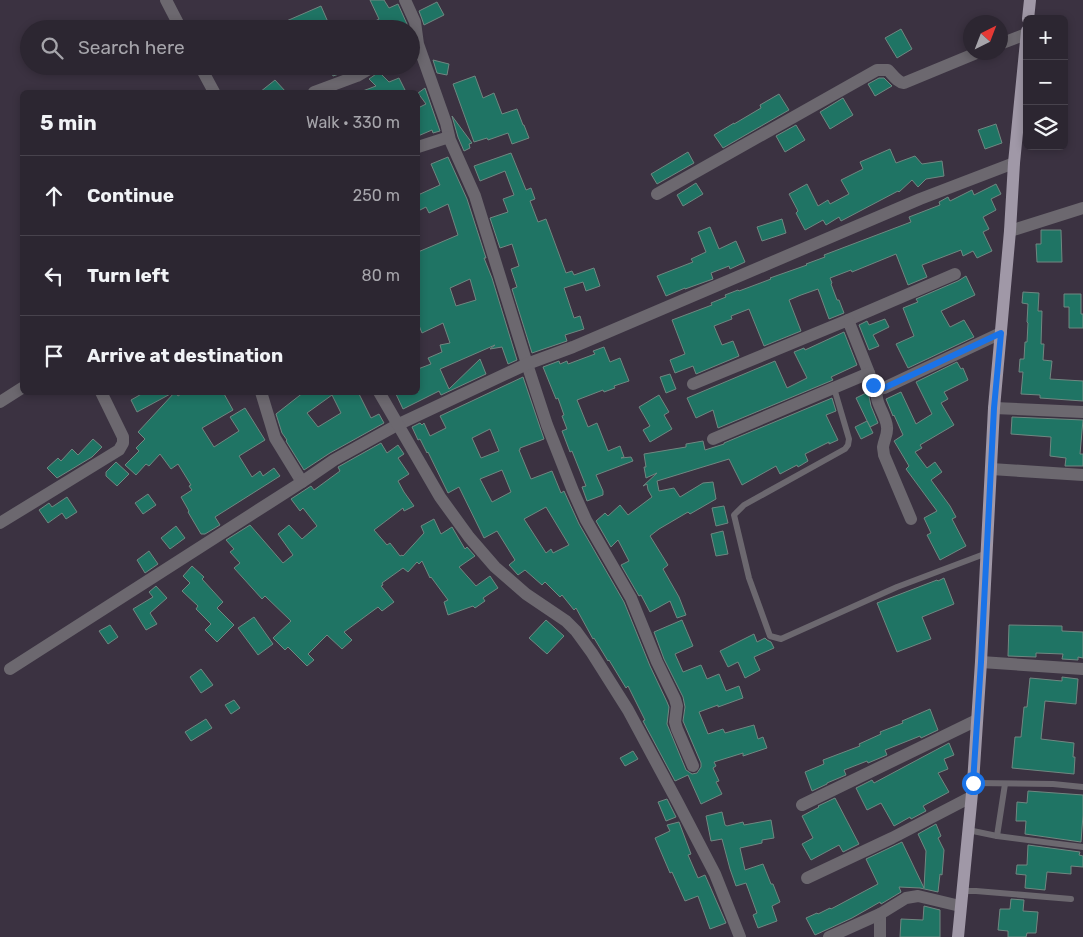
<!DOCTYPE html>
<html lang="en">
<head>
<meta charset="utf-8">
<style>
	:root { --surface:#2c2631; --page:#38323d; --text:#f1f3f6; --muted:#a6a5ab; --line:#48434d }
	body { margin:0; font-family:Rubik,sans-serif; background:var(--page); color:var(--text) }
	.controls { position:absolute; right:15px; top:15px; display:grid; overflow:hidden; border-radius:8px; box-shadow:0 2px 8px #0003 }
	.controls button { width:45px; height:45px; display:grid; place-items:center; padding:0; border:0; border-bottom:1px solid var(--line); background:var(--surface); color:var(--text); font:25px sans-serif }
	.compass { position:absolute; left:963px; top:15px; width:45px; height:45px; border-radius:50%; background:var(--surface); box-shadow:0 2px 8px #0003; rotate:42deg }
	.stop { position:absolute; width:15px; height:15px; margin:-11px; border:4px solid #1a73e8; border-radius:50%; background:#fff }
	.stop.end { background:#1a73e8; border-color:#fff; box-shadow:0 1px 5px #0008 }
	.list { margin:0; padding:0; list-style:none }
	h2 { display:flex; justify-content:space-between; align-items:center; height:65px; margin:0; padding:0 20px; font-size:21px }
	h2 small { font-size:16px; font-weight:400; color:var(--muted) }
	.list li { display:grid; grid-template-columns:32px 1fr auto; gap:15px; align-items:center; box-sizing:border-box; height:80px; padding:0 20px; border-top:1px solid var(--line) }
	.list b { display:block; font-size:19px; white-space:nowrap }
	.list em { font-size:16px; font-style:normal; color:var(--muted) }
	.icon { flex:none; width:28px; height:28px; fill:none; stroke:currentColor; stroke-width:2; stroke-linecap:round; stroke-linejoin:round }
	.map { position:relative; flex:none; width:1083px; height:937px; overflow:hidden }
	.search { position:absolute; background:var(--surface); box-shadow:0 2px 8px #0003; left:20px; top:20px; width:400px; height:55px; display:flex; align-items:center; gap:12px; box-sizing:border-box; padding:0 18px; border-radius:28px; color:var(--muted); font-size:19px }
	.panel { position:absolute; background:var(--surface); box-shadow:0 2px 8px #0003; left:20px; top:90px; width:400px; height:305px; border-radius:8px }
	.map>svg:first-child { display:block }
	.building { fill:#1f7464; stroke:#708781; fill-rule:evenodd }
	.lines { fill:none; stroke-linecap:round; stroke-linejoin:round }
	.lane { stroke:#6c686f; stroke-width:6 }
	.street { stroke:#6c686f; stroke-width:12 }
	.primary { stroke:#a098a7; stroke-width:12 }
	.route { stroke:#1a73e8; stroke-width:6 }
</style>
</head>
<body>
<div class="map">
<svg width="1083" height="937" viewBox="0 0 1083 937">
	<rect width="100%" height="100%" fill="#3b3241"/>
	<g class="building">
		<polygon points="370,0 384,0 389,8 398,4 407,24 408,29 360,29 379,19"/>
		<polygon points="437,2 444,15 424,25 422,19 419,11"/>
		<polygon points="321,6 331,29 268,29"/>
		<polygon points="901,29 912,49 897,58 885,38"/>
		<polygon points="433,60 449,64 447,75 437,73"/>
		<polygon points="329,66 347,66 348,71 333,76"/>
		<polygon points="379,72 389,82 399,78 405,90 398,92 360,92 376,86 369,79"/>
		<polygon points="475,76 483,98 494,93 502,114 517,109 523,125 524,125 529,138 512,144 508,133 488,140 487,138 474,142 453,84"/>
		<polygon points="879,78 884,78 892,86 875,96 868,84"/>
		<polygon points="275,80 286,92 260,92"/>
		<polygon points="425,88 440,131 433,133 432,130 418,136 418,108 426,104 418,93"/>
		<polygon points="779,94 789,110 723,148 714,135 734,123 734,124 761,108 760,105"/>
		<polygon points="843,98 853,115 830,129 820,112"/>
		<polygon points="452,116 472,143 469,144 470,148 464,151 458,137"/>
		<polygon points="996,124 1002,143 985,149 978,130"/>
		<polygon points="796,125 805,140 785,152 776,136"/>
		<polygon points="890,149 896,163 915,156 922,164 942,161 944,176 926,179 918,187 912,180 899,192 898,191 841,221 839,217 826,225 823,220 805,230 796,213 798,211 789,194 807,184 818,206 828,200 830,204 849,194 841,180 863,169 860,162"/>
		<polygon points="688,152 694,163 657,184 651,174"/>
		<polygon points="511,153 526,190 531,188 535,199 530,201 538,222 546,219 566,273 572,271 574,275 594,268 600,286 586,291 583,282 564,288 574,318 580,316 584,329 565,335 567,341 532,353 512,289 517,287 511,269 519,266 512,244 500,248 490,218 508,212 503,199 514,195 505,171 480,181 474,166"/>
		<path d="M448,157L467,199L486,258H484L492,278L517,360L508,364L502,347L490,349L495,345L440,369L449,389L480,359L486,374L441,395L439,391L403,409L395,392H418V369L431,364L428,358L442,352L440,345L450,343L443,323L422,333L418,323V252L458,235L448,204L429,213L426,207L418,211V195L440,185L431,164ZM470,279L476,300L456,306L450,288Z"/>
		<polygon points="696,183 703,194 683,206 677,195"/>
		<polygon points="996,184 1001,194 991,199 996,210 983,217 989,229 983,232 992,251 977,258 973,251 963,256 961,250 922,265 927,277 908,285 896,254 852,272 851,270 830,278 832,283 831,284 837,300 839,300 844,313 829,319 818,289 801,295 789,300 801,331 764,346 749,309 731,316 732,319 714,326 722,345 733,341 739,356 696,374 693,366 675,373 670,360 685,354 672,320 712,305 711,303 726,297 725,295 738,290 739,291 771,279 770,278 807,265 806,264 825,257 824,255 911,222 909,217 940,205 939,202 948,197 950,201 972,190 974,195"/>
		<polygon points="782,219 786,233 762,241 757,227"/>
		<polygon points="710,227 719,249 736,241 745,262 730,269 729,266 711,273 713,279 685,289 685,288 666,296 657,276 693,262 691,259 706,252 698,232"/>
		<polygon points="1041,230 1061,230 1062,262 1037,262 1036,244 1041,244"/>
		<polygon points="966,276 975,295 941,311 950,327 964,320 974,337 908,368 896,344 914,336 903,308 918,302 916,299 958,281"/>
		<polygon points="1023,292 1039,293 1038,311 1042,311 1041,344 1044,344 1043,360 1052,361 1050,379 1083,381 1083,401 1040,398 1040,395 1021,394 1023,372 1019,372 1020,359 1024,359 1025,342 1027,342 1028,323 1027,322 1028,304 1022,303"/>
		<polygon points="1064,294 1081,294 1081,314 1083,314 1083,328 1069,328 1069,307 1064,307"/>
		<polygon points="885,319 889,327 873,335 879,346 869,350 859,325 867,321 869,325"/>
		<polygon points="844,332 857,365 831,377 833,380 718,428 713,410 696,418 687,398 775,361 787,388 807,378 794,352 804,348 805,350"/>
		<polygon points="604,347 610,362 620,358 629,381 614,386 615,388 604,392 603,390 577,400 588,427 597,423 608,451 620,446 624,457 621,458 631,457 633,461 596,475 603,491 603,495 587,501 582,487 586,486 572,451 570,452 562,431 567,429 562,416 564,415 558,398 556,399 543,367 559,361 560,364 567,361 568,364 595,354 593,351"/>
		<polygon points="957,362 961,369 963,368 968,380 944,392 948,399 941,403 954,425 920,445 922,448 915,452 927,468 935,462 942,472 931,480 950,506 956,517 952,519 966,546 940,560 927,535 931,533 924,518 937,511 906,469 909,466 894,441 903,435 894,415 893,416 886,399 901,392 916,424 932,414 916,382"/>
		<polygon points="670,374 676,389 666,393 660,377"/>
		<path d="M523,377L544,439L520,448V450H519L531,479L552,471L561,493L564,491L579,524L624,602L650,666L667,702L669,707L667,724L686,770L692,774L697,773L701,767V763L683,721L685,707L683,697L664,659L654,632L682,620L693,646L675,654L683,672L701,665L707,679L719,674L726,691L739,686L743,698L718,707V705L699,712L708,734L723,729L725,733L754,725L758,739L763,737L767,748L743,756V753L714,762L716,766L713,768L719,781L716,782L722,794L701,804L688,775L675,781L643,721L645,720L628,686L626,688L609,660L608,661L594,638L593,639L576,608L574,610L562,595L560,597L545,582L542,585L525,570L518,575L509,565L515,560L497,531L484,538L459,487L448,493L428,452L427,453L420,439L418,440L412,427L420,423L422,425L424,423L430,436L446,428L440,416ZM490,429L499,451L481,458L472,438ZM502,470L511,492L492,502L480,479ZM546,507L569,545L553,553L551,549L546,553L524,519Z"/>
		<polygon points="145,392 174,392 137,412 131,400"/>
		<polygon points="175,392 178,396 184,392 223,392 233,410 202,428 214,447 239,431 230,417 245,408 265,440 239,456 252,477 260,471 263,476 274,468 280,476 215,517 220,525 205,534 201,534 188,512 189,511 181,497 192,490 189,486 191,485 178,464 171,469 160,454 149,466 146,464 136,475 125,465 139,451 136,448 145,439 138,432"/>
		<path d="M304,392H358L371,418L379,414L384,423L330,453L304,470L286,441L287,440L282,433L276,414ZM332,395L341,413L318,427L307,413Z"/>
		<polygon points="868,392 871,406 878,423 870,427 856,398"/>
		<polygon points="659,395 669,412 664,415 672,429 650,442 643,430 650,426 639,407"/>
		<polygon points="832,398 836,411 826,415 838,440 829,444 829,442 805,454 808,461 798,467 797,465 780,474 776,466 742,485 729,459 657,481 659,491 674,488 680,497 703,483 713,482 716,499 690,514 688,512 659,529 650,536 668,565 663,569 679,597 686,615 677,618 670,601 650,612 641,595 639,596 621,565 629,561 618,540 611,547 596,521 605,513 608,516 620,505 628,515 652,497 648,490 647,484 643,486 657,473 646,478 644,467 646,467 644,454 686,447 686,444 703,441 705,450 724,444 724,443"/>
		<polygon points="1012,417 1083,420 1080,454 1083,454 1083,466 1065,466 1066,458 1050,456 1051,437 1011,434"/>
		<polygon points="867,421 873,433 861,439 855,427"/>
		<polygon points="93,439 102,447 92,457 57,478 47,468 58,458 61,461 72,449 78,455"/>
		<polygon points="381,443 387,453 398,445 404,454 398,458 409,474 398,481 404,492 414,506 404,511 403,508 374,530 387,545 390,543 400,556 402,555 403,556 424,533 421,526 434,519 441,534 452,527 465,549 467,547 475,556 459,567 476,586 490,576 498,588 483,598 485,601 475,608 473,606 448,615 444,602 448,600 431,577 430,578 422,561 419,564 417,562 408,572 403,568 382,583 383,585 381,586 394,602 382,611 378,607 344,632 352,640 342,649 327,635 308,654 314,660 307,666 288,647 285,650 273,638 291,621 265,596 262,599 234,568 240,563 230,552 234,549 226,540 250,525 283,563 293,555 278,534 289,525 302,539 317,526 303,508 300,511 291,499 311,486 314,490 340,471 338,467"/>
		<polygon points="116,462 129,474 117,486 106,476 106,472"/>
		<polygon points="148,494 156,505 143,514 135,503"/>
		<polygon points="67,497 77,512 66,519 62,513 48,523 39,510 49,503 52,507"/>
		<polygon points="724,506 728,523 716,526 712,508"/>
		<polygon points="176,526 185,538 170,549 161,538"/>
		<polygon points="723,531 728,554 716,556 711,534"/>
		<polygon points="149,551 158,564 145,573 137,560"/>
		<polygon points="192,566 204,577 202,579 223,602 217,608 234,625 217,642 205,630 211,624 196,609 198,606 182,591 190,583 183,576"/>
		<polygon points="944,578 954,604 922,617 931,639 897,652 877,603 937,580 938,581"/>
		<polygon points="156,586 167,598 150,613 157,624 146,630 133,609 153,597 149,592"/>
		<polygon points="254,617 273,644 258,655 238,628"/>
		<polygon points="546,620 564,636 547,654 529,638"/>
		<polygon points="110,625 118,637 108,644 99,631"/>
		<polygon points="1009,625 1062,626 1062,631 1083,632 1083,658 1078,657 1078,660 1062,659 1063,654 1036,653 1036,657 1008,656"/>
		<polygon points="754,634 757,642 765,638 767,640 771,642 774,648 754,657 760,670 745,678 738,662 728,667 720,651"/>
		<polygon points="201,669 213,685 201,693 190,677"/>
		<polygon points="1062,677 1078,679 1076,704 1045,701 1041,739 1074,743 1073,757 1075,757 1074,774 1012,768 1015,737 1021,737 1024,707 1027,707 1030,678 1062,681"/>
		<polygon points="234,700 240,708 231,714 225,705"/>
		<polygon points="930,709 938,730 921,738 920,736 885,750 887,755 868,763 867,761 844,770 846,775 827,783 827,784 812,791 805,772 824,764 823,760 860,746 859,744 881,734 880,732 903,723 902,721"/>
		<polygon points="206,719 212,728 191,741 185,732"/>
		<polygon points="949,743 954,755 944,759 948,769 938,773 949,792 923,806 926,811 911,819 910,817 894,826 881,803 867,810 856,788 872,780 874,783"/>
		<polygon points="633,751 638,759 625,766 620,758"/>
		<polygon points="1028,791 1083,795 1083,815 1081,842 1025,834 1026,821 1016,821 1017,802 1027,803"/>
		<polygon points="835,798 859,844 843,852 839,845 811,860 802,844 813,838 802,816 819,807 818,806"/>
		<polygon points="667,799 676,817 666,821 658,802"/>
		<polygon points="722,812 725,825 727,826 743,822 744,825 771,820 774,838 762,840 762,843 740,848 745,870 763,864 771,884 773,884 780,902 772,906 777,921 758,928 753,915 757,913 746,883 736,886 730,869 722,839 711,841 706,816"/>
		<polygon points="679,822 691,854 688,855 698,878 705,875 726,923 710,929 698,896 685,901 672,872 670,873 655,838 670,831 667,825"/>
		<polygon points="936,824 941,836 938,838 944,850 942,875 940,874 938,892 920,888 899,887 901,892 881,904 880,902 852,918 815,935 806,918 817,913 818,914 830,908 831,909 878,884 866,859 902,842 924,888 926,851 918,834"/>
		<polygon points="1028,845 1080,852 1079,855 1083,856 1083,867 1071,866 1071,874 1047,872 1045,890 1025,888 1026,875 1016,874 1017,865 1027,865"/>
		<polygon points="1011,899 1024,900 1023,911 1038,912 1036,933 1027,933 1026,937 1008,937 1008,931 998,930 1000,909 1010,909"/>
		<polygon points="924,906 940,910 940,937 900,937 901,919 923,920"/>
	</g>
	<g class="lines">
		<g class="lane">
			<polyline points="834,388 849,439 848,445 845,449 744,505 734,515 749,578 770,636 781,639 897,587 987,553"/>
			<polyline points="973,783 1053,784 1083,787"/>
			<polyline points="968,830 997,836 1083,847"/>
			<polyline points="997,836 1005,784"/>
			<polyline points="962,891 976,891 1071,899"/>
		</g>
		<g class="street">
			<polyline points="166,0 181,29"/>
			<polyline points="405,0 415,22 418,44 446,123 450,140 475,196 527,364 547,425 573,491 586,520 631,598 657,662 675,699 677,706 675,722 677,729 693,766"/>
			<polyline points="1000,44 1026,34"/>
			<polyline points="200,66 214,92"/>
			<polyline points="314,92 357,76 374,66"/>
			<polyline points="418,147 449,137"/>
			<path d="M657,194L877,70H888C893,75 897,82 904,83L979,52"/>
			<polyline points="1010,231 1083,208"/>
			<polyline points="848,320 955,274"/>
			<polyline points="693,384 848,320 869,373"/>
			<path d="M877,389C874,403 886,414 887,427C888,434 884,440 883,447C883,448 884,454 884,455L911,519"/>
			<polyline points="261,392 275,438 302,482 334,460 397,425 527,364 573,347 920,199 1014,163"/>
			<polyline points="379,392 440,497 469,537 495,567 526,594 566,621 576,631 592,653 628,710 678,803 715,874 740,937"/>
			<polyline points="0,402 22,388"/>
			<polyline points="994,408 1083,412"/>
			<polyline points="713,439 869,373 873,385 877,389 884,388 1001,333"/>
			<polyline points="991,469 1083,475"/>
			<polyline points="0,523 119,450 123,443 123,437 101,392"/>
			<polyline points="981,662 1083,669"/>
			<polyline points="10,669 302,482"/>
			<polyline points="802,805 977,720"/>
			<polyline points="807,878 892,838 971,797"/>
			<polyline points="880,914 880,937"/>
			<polyline points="829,937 880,914 906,898 918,896 960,906"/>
		</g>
		<g class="primary">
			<polyline points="1028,19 1030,0"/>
			<polyline points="958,937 973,783 981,662 994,408 1010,231 1014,163 1027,31"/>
		</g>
	</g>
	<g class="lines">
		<polyline class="route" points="873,385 877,389 884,388 1001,333 994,408 981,662 973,783"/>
	</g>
</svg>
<div class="controls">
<button>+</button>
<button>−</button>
<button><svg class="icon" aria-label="layers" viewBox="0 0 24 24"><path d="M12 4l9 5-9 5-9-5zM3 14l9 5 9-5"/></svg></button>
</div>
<svg class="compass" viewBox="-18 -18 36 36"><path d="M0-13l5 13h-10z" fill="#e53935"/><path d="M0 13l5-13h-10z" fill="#a6a5ab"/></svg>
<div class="stop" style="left:973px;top:783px"></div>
<div class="stop end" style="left:873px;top:385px"></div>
<div class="search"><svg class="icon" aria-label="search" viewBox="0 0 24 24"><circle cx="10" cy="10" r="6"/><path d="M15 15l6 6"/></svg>Search here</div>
<section class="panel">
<h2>5 min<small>Walk · 330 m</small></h2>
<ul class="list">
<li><svg class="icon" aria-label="ahead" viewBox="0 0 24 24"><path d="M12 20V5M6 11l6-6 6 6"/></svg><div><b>Continue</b></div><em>250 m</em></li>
<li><svg class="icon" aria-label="left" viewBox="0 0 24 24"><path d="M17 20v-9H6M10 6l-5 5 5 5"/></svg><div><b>Turn left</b></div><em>80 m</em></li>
<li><svg class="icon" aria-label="arrive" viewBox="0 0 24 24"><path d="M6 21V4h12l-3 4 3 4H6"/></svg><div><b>Arrive at destination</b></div></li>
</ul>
</section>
</div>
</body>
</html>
